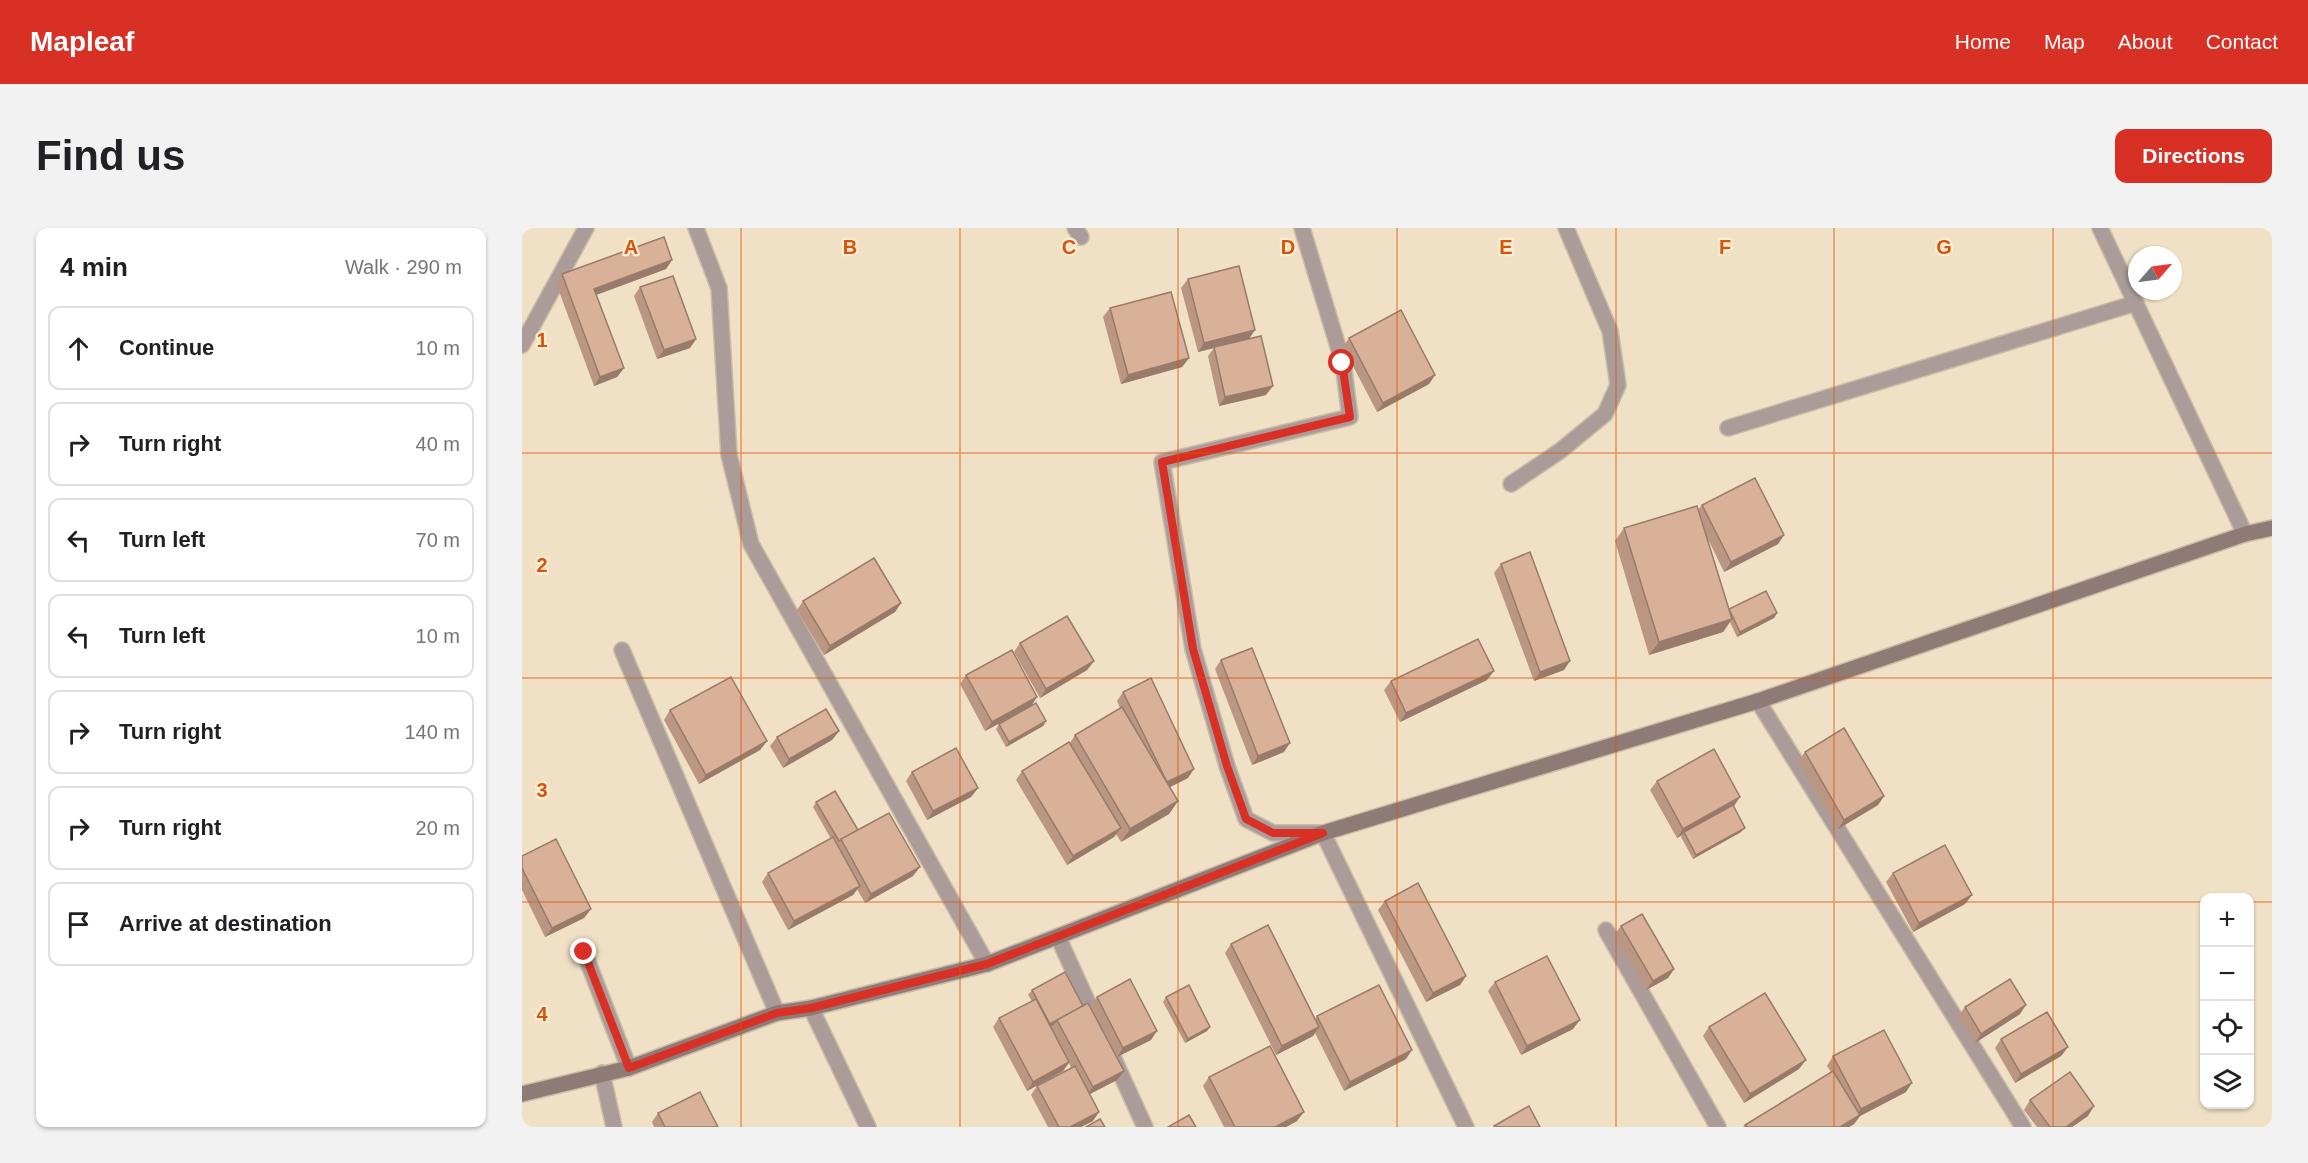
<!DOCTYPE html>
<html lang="en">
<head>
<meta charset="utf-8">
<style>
	:root { --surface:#fff; --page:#f2f2f2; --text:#202124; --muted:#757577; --line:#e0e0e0; --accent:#d93025 }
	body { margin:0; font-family:Arial,sans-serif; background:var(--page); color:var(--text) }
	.controls { position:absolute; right:18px; bottom:18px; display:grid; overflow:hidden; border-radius:12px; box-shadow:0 2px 4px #0004 }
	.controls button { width:54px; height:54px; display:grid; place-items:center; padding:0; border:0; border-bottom:2px solid var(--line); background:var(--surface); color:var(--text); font:30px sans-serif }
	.compass { position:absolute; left:1606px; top:18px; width:54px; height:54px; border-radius:50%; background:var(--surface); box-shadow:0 2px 4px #0004; rotate:62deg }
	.stop { position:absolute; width:18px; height:18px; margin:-14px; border:4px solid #d93025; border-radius:50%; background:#fff }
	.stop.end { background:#d93025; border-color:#fff; box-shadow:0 2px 6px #0008 }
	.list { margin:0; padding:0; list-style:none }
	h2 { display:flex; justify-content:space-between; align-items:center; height:78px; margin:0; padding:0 24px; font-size:26px }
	h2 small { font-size:20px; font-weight:400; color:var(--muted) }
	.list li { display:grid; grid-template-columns:39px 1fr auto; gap:18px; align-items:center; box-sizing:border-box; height:84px; margin:0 12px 12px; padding:0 12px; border:2px solid var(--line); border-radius:12px }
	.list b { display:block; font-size:22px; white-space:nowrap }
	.list em { font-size:20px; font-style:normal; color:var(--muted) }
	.icon { flex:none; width:33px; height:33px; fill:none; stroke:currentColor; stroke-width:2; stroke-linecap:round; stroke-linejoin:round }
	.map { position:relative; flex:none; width:1750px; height:899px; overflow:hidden; border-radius:12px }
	header { display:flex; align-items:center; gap:36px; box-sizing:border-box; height:84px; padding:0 30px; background:var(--accent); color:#fff }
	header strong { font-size:28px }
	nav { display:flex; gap:33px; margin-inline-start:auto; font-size:21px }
	.intro { display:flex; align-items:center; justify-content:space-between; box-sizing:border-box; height:144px; padding:0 36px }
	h1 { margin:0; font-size:42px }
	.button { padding:15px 27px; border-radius:12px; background:var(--accent); color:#fff; font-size:21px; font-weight:700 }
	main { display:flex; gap:36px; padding:0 36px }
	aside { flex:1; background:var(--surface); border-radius:12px; box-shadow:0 2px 4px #0004 }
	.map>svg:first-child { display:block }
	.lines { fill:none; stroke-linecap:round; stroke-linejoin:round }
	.street-casing { stroke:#cbbca6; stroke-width:18 }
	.secondary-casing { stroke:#cbbca6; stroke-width:18 }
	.street { stroke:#ab9c99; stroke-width:15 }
	.secondary { stroke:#8f7a76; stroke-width:15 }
	.wall { fill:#bb9783 }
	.shaded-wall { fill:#987b6a }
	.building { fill:#d9b098; stroke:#987b6a; stroke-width:1.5 }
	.route { stroke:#d93025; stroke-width:8 }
	.grid { fill:none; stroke:#d6550e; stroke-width:1.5; stroke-opacity:0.55 }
	.grid-label { font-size:20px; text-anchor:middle; font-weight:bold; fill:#d6550e; stroke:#fdedd3; stroke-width:4.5; stroke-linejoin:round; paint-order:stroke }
</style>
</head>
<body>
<header>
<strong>Mapleaf</strong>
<nav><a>Home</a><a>Map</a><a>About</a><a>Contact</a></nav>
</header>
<div class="intro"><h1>Find us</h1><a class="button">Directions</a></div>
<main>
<aside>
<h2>4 min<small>Walk · 290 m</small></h2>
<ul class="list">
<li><svg class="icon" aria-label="ahead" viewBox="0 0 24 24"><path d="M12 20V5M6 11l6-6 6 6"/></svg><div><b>Continue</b></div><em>10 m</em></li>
<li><svg class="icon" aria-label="right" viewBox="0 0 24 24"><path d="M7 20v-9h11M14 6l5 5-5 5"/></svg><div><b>Turn right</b></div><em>40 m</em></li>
<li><svg class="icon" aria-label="left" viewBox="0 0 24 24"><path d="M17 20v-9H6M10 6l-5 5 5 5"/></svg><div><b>Turn left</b></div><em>70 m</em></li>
<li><svg class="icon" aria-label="left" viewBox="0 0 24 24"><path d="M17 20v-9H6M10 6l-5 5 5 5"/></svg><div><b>Turn left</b></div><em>10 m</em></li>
<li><svg class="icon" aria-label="right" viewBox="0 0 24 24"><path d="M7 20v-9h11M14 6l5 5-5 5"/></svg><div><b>Turn right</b></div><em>140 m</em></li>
<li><svg class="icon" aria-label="right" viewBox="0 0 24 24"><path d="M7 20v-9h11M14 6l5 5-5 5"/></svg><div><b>Turn right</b></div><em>20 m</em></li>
<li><svg class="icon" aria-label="arrive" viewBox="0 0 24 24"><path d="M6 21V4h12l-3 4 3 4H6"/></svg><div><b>Arrive at destination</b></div></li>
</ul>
</aside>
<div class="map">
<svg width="1750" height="899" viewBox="0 0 1750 899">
	<rect width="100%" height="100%" fill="#f0e0c6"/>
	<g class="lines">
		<defs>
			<g id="street">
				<polyline points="174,0 197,60 207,227 229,316 465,736"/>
				<polyline points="553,0 559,9"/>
				<polyline points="780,0 821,135 828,189 640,234 671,421 705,538 724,591 751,605 801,605 944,899"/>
				<polyline points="1578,0 1723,306"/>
				<polyline points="0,117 64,0"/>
				<polyline points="1206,200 1614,75"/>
				<polyline points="989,256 1038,223 1083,186 1096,157 1088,103 1044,0"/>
				<polyline points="100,422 255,785"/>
				<polyline points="1236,473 1501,899"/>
				<polyline points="1084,702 1196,899"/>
				<polyline points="536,709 577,799"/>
				<polyline points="62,724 107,840"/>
				<polyline points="289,780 346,899"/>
				<polyline points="591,829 623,899"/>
				<polyline points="80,845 92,899"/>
			</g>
			<polyline id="secondary" points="0,866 107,840 255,785 289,780 465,736 801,605 1236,473 1723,306 1750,300"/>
		</defs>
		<use href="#street" class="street-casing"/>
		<use href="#secondary" class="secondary-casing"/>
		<use href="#street" class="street"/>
		<use href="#secondary" class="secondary"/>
	</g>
	<g class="wall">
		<polygon points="150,32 144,41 74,67 102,140 95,149 72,158 34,55 40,46"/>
		<polygon points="666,51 727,111 744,167 697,178 686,128 692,120 676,124 659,60"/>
		<polygon points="118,59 174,111 168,120 135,131 112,68"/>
		<polygon points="588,80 667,130 660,139 599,156 581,89"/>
		<polygon points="827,110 913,147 907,156 855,184 821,119"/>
		<polygon points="1180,277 1262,307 1256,316 1202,344 1185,309 1207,381 1255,385 1252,390 1215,409 1208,394 1201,404 1127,427 1093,313 1102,300 1176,282"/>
		<polygon points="979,336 1042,442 1012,453 972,345"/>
		<polygon points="281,373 379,375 373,384 302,427 275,382"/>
		<polygon points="498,415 572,433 565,442 518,470 492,424"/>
		<polygon points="699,432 762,524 730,537 693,441"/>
		<polygon points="444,447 515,469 509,478 524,493 521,498 484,519 474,501 477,496 503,482 463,503 438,456"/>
		<polygon points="965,452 878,494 862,462 869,453"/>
		<polygon points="601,464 666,550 648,559 656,573 647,586 599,614 594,606 592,609 545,637 494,552 500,543 548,515 553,507 598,480 595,473"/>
		<polygon points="148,482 245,513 238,522 177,556 142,492"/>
		<polygon points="317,503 310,512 261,540 248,518 255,509"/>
		<polygon points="1283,524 1362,568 1356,577 1316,601 1276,533"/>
		<polygon points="390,544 456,560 449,569 405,592 384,553"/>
		<polygon points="1135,553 1212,578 1211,578 1219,604 1171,631 1159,609 1160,607 1155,610 1128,562"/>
		<polygon points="294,574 336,602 391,648 343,675 335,661 331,667 266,702 240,654 246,645 309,611 291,579"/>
		<polygon points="0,628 69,681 62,690 23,709 0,662"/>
		<polygon points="1371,645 1450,667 1443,676 1391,704 1364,654"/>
		<polygon points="863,673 944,748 938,757 904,774 856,682"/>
		<polygon points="1099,698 1152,741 1146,750 1124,762 1092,707"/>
		<polygon points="709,716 793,791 795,788 884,831 822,863 793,805 791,808 754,827 703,725"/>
		<polygon points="973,754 1051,801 999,827 966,763"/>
		<polygon points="510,762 561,778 602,843 595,852 568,866 571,893 559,899 526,899 509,867 515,858 549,840 547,835 541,843 505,863 471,799 477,790 510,773 506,767"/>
		<polygon points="575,769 629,812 595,829 569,778"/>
		<polygon points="644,769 688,799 685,803 663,815 641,774"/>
		<polygon points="1443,779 1498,786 1453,815 1436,788"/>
		<polygon points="1187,799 1277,841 1222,875 1181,808"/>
		<polygon points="1479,811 1546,819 1539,828 1493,855 1473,820"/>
		<polygon points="1311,828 1384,864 1338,888 1332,896 1327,899 1221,899 1223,897 1309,844 1305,838"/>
		<polygon points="687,849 775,893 764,899 702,899 681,858"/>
		<polygon points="1508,872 1566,888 1550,899 1515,899 1502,882"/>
		<polygon points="136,885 196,899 132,899 130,894"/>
	</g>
	<g class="shaded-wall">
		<polygon points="150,32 144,41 66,70 72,61"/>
		<polygon points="733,102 727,111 676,124 682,115"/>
		<polygon points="174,111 168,120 135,131 142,122"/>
		<polygon points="667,130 660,139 599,156 606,147"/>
		<polygon points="102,140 95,149 72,158 78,149"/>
		<polygon points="913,147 907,156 855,184 861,175"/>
		<polygon points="751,158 744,167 697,178 703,169"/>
		<polygon points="1262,307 1256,316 1202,344 1209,334"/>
		<polygon points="379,375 373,384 302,427 308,418"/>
		<polygon points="1255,385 1252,390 1215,409 1218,404"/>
		<polygon points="1210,391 1201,404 1127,427 1137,414"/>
		<polygon points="572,433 565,442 518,470 524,461"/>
		<polygon points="1048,433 1042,442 1012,453 1018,444"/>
		<polygon points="972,443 965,452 878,494 884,485"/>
		<polygon points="515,469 509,478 463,503 470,494"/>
		<polygon points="524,493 521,498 484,519 487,514"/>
		<polygon points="317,503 310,512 261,540 267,531"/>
		<polygon points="245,513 238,522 177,556 184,547"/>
		<polygon points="768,515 762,524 730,537 736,528"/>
		<polygon points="672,541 666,550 638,564 644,555"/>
		<polygon points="456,560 449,569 405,592 411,583"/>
		<polygon points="1362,568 1356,577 1316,601 1322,592"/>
		<polygon points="1218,569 1212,578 1162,605 1162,604 1160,607 1155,610 1161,601"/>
		<polygon points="656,573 647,586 599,614 608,601"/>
		<polygon points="599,600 592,609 545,637 551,628"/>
		<polygon points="1223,600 1219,604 1171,631 1174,627"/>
		<polygon points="398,639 391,648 343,675 349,666"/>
		<polygon points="338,658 331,667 266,702 272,693"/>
		<polygon points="1450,667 1443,676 1391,704 1397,695"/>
		<polygon points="69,681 62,690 23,709 30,700"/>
		<polygon points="1152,741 1146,750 1124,762 1131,753"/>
		<polygon points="944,748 938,757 904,774 911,765"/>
		<polygon points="1504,777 1498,786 1453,815 1459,806"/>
		<polygon points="561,778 535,792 533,796 524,801 528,796"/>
		<polygon points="1058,792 1051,801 999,827 1005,818"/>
		<polygon points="688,799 685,803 663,815 666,811"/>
		<polygon points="797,799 791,808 754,827 760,818"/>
		<polygon points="635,803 629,812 595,829 601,820"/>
		<polygon points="1546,819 1539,828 1493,855 1499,846"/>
		<polygon points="890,822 884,831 822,863 828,854"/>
		<polygon points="1284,832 1277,841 1222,875 1228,866"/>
		<polygon points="547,834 541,843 505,863 511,854"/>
		<polygon points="602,843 595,852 564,868 571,859"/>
		<polygon points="1390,855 1384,864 1338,888 1332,896 1327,899 1318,899 1333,890 1339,881"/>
		<polygon points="1572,878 1566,888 1550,899 1544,899"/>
		<polygon points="577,884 571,893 559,899 548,899"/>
		<polygon points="782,884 775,893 764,899 753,899"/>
	</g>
	<g class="building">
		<polygon points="142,9 150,32 72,61 102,140 78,149 40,46"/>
		<polygon points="717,38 733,102 682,115 666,51"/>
		<polygon points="151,48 174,111 142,122 118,59"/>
		<polygon points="649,64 667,130 606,147 588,80"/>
		<polygon points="879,82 913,147 861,175 827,110"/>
		<polygon points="739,108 751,158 703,169 692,119"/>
		<polygon points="1233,250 1262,307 1209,334 1180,277"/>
		<polygon points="1175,278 1210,391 1137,414 1102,300"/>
		<polygon points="1008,324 1048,433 1018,444 979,336"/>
		<polygon points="352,330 379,375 308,418 281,373"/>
		<polygon points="1244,363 1255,385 1218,404 1207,381"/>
		<polygon points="545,388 572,433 524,461 498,415"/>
		<polygon points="956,411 972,443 884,485 869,453"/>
		<polygon points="730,420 768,515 736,528 699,432"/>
		<polygon points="490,422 515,469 470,494 444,447"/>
		<polygon points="209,449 245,513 184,547 148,482"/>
		<polygon points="629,450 672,541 645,554 601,464"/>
		<polygon points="514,475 524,493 487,514 477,496"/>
		<polygon points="600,479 656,573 608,601 553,507"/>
		<polygon points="304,481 317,503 267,531 255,509"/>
		<polygon points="1322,500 1362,568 1322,592 1283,524"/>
		<polygon points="547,514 599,600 551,628 500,543"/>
		<polygon points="434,520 456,560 411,583 390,544"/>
		<polygon points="1192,521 1218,569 1161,601 1135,553"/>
		<polygon points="313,563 336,602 317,613 294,574"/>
		<polygon points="1211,577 1223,600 1174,627 1162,604"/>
		<polygon points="367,585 398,639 349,666 319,611"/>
		<polygon points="311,609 338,658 272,693 246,645"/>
		<polygon points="34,611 69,681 30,700 0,640 0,628"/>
		<polygon points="1423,617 1450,667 1397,695 1371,645"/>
		<polygon points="896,655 944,748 911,765 863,673"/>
		<polygon points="1120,686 1152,741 1131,753 1099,698"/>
		<polygon points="746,697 797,799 760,818 709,716"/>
		<polygon points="1025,728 1058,792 1005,818 973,754"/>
		<polygon points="543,744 561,778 528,796 510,762"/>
		<polygon points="608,751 635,803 601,820 575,769"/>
		<polygon points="1488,751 1504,777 1459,806 1443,779"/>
		<polygon points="667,757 688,799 666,811 644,769"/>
		<polygon points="857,757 890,822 828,854 795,788"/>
		<polygon points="1243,765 1284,832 1228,866 1187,799"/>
		<polygon points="514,771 547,834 511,854 477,790"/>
		<polygon points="566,775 602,843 571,859 535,792"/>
		<polygon points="1525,784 1546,819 1499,846 1479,811"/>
		<polygon points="1362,802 1390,855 1339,881 1311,828"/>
		<polygon points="748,818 782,884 753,899 713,899 687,849"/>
		<polygon points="553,838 577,884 548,899 537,899 515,858"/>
		<polygon points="1311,843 1338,887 1318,899 1225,899 1223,897"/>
		<polygon points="1548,844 1572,878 1544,899 1528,899 1508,872"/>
		<polygon points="178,864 196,899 143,899 136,885"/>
		<polygon points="1007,878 1018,899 973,899 972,898"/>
		<polygon points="667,887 674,899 646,899"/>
		<polygon points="578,891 583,899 564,899"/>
	</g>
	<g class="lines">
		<polyline class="route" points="62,724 107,840 255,785 289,780 465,736 801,605 751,605 724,591 705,538 671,421 640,234 828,189 820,135"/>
	</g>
	<path class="grid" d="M219,0V899M438,0V899M656,0V899M875,0V899M1094,0V899M1312,0V899M1531,0V899M0,225H1750M0,450H1750M0,674H1682M1728,674H1750"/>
	<g class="grid-label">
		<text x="109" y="26">A</text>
		<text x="328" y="26">B</text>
		<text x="547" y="26">C</text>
		<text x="766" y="26">D</text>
		<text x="984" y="26">E</text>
		<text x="1203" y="26">F</text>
		<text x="1422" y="26">G</text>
		<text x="20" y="119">1</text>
		<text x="20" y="344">2</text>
		<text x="20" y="569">3</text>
		<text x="20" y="793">4</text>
	</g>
</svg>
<div class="controls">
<button>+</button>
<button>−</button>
<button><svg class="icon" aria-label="locate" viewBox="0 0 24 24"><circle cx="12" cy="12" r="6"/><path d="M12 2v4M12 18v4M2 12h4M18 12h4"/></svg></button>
<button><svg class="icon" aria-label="layers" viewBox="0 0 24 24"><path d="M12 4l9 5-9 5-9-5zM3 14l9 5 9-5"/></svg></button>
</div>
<svg class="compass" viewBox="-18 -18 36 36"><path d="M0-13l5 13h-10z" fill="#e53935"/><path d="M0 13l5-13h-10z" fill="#757577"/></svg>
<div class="stop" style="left:820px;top:135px"></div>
<div class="stop end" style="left:62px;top:724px"></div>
</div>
</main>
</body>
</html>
